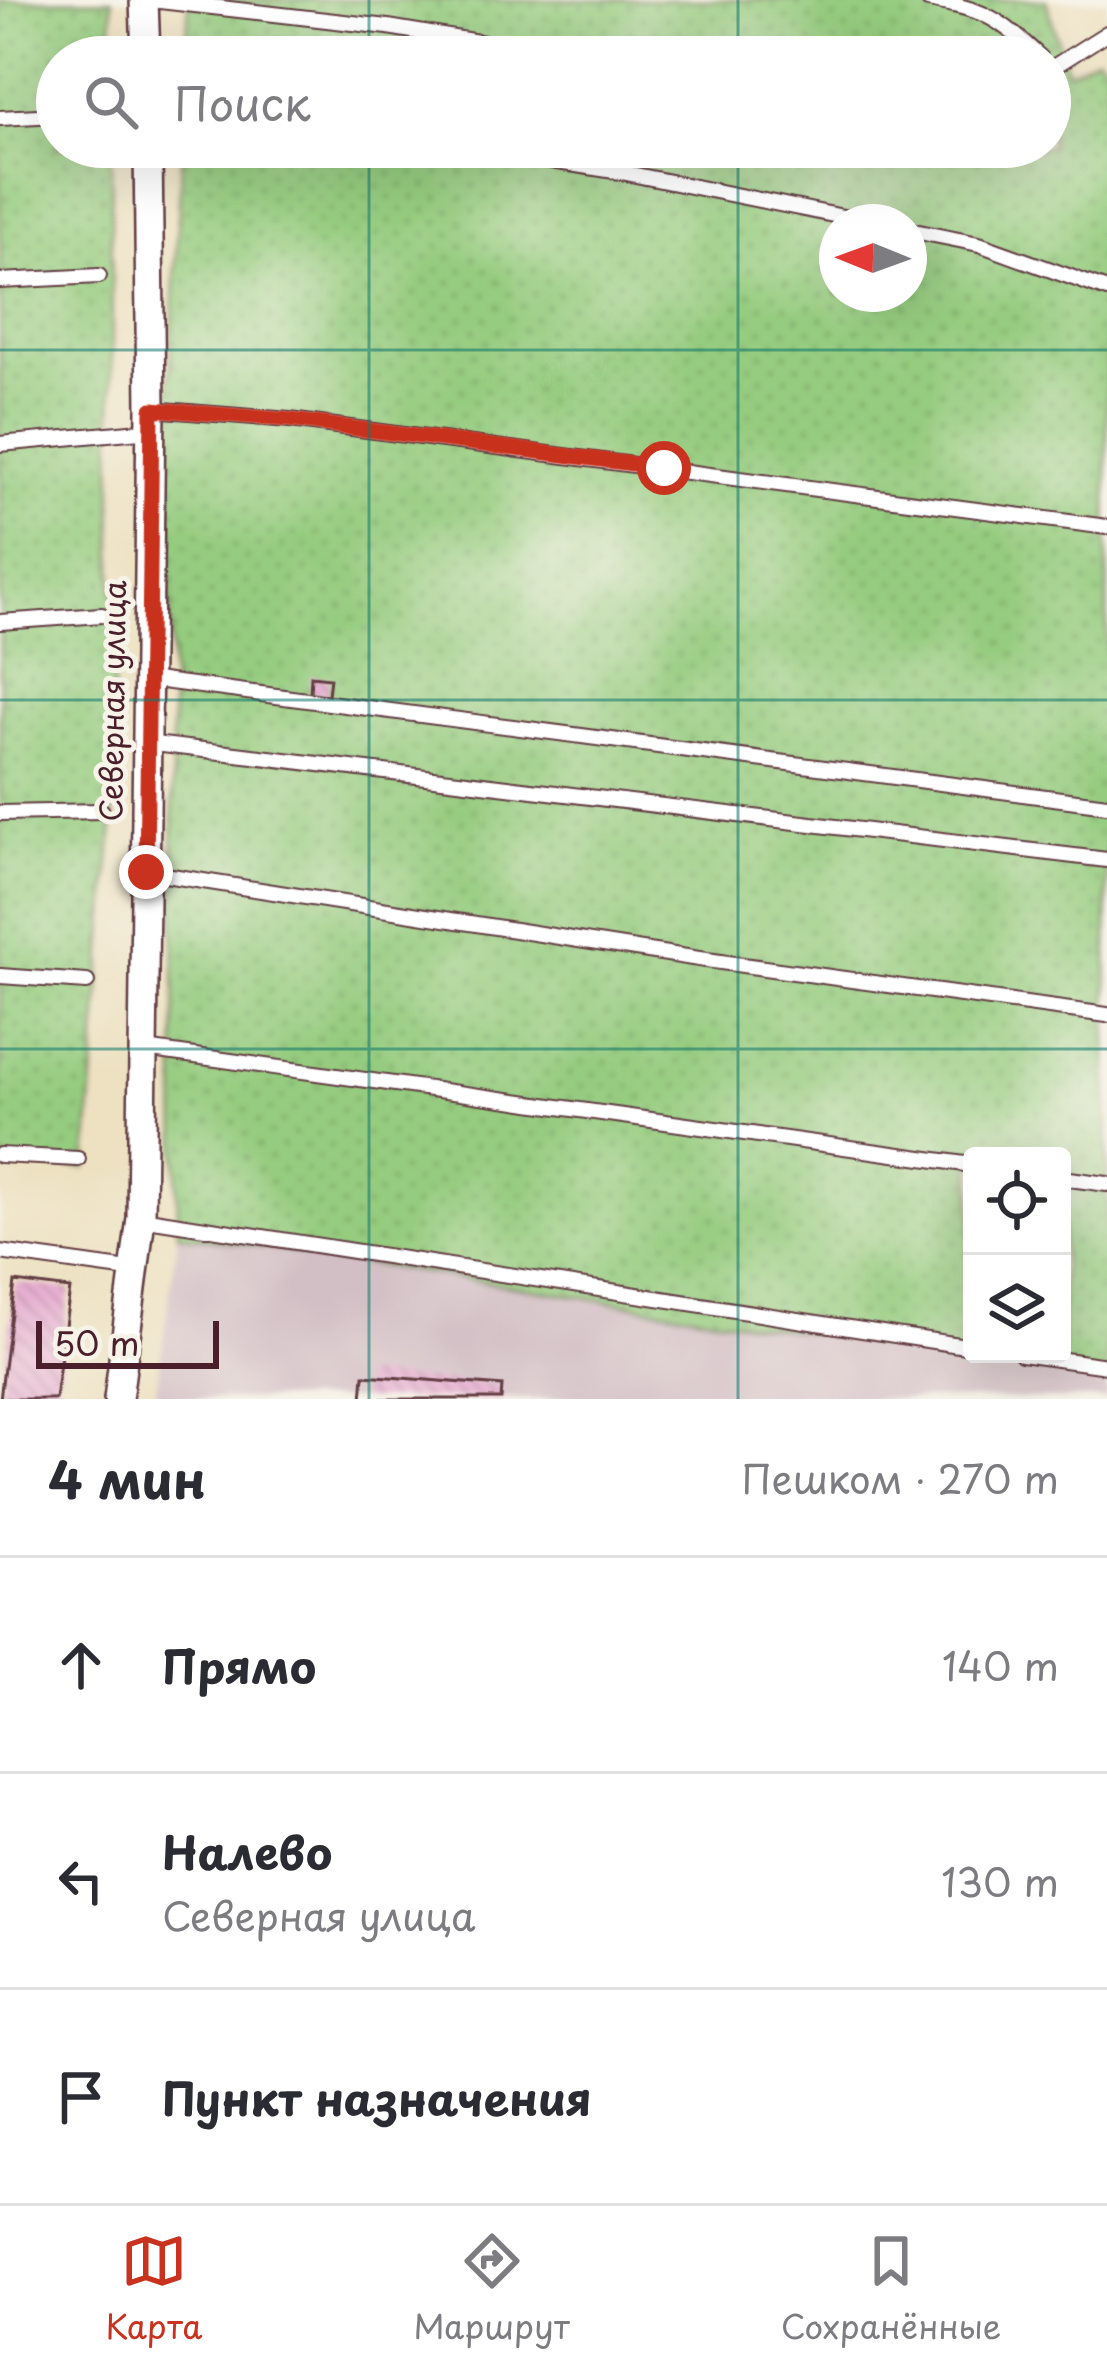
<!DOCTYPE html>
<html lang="ru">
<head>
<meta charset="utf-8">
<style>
	:root { --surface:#fff; --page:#f2f2f3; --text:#2b2b33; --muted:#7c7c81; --line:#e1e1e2; --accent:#c8321e }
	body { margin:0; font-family:"Playpen Sans",sans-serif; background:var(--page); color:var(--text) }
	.controls { position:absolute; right:36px; bottom:36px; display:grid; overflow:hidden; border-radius:12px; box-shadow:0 12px 48px #0002 }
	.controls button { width:108px; height:108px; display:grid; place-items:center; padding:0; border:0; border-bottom:3px solid var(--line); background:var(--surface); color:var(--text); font:60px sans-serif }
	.compass { position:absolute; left:819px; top:204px; width:108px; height:108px; border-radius:50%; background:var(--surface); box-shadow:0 12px 48px #0002; rotate:271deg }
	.scale { position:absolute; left:36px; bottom:30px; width:183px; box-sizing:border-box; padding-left:12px; border:6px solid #4a1f2b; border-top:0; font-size:33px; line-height:42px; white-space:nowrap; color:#4a1f2b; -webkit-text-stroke:9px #f7f3e8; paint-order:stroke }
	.stop { position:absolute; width:36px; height:36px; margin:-27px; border:9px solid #c8321e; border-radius:50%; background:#fff }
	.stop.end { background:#c8321e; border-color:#fff; box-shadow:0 3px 12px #0008 }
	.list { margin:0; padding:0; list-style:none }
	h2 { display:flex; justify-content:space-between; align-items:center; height:156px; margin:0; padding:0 48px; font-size:51px }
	h2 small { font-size:39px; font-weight:400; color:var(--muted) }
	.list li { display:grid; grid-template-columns:78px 1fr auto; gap:36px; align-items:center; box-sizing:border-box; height:216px; padding:0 48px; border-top:3px solid var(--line) }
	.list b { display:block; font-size:45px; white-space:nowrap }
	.list p { margin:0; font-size:39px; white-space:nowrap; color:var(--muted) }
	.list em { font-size:39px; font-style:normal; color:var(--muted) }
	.icon { flex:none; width:66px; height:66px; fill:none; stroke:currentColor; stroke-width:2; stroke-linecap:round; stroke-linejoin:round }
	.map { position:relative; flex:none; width:1107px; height:1399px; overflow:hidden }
	.search { position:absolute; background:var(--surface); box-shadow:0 12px 48px #0002; left:36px; right:36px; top:36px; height:132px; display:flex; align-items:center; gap:30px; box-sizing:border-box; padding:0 42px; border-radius:66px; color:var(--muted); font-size:45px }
	.sheet { height:804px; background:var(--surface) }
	nav { display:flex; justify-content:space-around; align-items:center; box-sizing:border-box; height:168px; border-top:3px solid var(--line); background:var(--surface); font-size:33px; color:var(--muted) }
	nav a { display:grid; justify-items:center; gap:6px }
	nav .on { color:var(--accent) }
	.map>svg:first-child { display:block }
	.industrial { fill:#d2bec5 }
	.garden { fill:url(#garden-dots); stroke:#707655; stroke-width:3; fill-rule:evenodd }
	.building { fill:url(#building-back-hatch) }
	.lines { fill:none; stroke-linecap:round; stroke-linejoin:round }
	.service-casing { stroke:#623c42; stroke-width:18 }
	.minor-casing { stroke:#623c42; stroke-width:32 }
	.service { stroke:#fff; stroke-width:14 }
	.minor { stroke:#fff; stroke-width:27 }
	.route { stroke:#c8321e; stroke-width:15 }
	.grid { fill:none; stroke:#0f766e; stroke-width:3; stroke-opacity:0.55 }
	.labels { text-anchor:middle; stroke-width:10; stroke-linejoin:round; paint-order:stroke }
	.street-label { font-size:30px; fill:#4a1f2b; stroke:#f7f3e8 }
</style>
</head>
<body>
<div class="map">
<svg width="1107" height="1399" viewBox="0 0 1107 1399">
	<defs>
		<pattern id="garden-dots" width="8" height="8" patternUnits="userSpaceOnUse" patternTransform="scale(3)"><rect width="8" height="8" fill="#95cc7f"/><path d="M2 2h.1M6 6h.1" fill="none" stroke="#82af6e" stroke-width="1.8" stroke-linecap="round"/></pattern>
		<pattern id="building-back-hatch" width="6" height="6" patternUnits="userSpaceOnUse" patternTransform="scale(3)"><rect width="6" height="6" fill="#e5a5cf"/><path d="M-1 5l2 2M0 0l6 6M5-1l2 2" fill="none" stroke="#bc86a8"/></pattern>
	</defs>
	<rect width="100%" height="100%" fill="#f7f3e8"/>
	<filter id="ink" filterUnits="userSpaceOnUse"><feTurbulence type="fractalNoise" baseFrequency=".00833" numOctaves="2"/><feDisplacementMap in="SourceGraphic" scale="24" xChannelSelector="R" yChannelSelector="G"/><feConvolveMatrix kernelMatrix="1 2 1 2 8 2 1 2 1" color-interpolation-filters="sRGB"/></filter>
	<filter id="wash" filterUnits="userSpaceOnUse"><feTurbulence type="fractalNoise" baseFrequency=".004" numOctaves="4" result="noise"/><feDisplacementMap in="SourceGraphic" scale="48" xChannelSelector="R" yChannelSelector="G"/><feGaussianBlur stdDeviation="2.7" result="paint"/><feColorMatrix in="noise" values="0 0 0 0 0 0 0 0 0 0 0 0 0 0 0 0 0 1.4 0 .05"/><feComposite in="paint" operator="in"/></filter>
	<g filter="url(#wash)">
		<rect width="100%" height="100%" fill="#ede1c1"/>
		<polygon class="industrial" points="178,1234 1107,1377 1107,1399 155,1399"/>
		<g class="garden">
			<polygon points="0,0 112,0 112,57 57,57 57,147 111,147 114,810 86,1168 0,1164"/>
			<path d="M189,0H1046L1067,72L1097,56L1107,66V1379L178,1234L168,410L182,147H1050V57H186ZM837,222H909V294H837ZM972,1156H1062V1354H972Z"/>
		</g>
		<g id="blocks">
			<g class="building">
				<polygon points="311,676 330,678 328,695 310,694"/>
				<polygon points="15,1282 70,1289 55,1399 0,1399"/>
				<polygon points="364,1375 502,1386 501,1399 362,1399"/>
			</g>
		</g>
	</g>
	<g filter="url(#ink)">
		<use href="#blocks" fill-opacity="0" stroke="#623c42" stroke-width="3"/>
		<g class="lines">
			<defs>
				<g id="service">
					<polyline points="151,0 388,27 570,57"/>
					<path d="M928,0C986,10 997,17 1040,57"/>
					<polyline points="1050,69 1107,33"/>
					<polyline points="0,118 57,115"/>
					<polyline points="461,147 621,172 868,222"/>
					<polyline points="909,230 979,244 1107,290"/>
					<polyline points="0,281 99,276"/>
					<polyline points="151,409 290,420 1107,527"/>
					<polyline points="0,444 151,430"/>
					<polyline points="0,622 102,615"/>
					<polyline points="147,679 1107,805"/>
					<polyline points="146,743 1107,860"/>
					<polyline points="0,813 102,811"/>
					<polyline points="146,872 699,959 1107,1015"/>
					<polyline points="0,976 87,982"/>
					<polyline points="145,1049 972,1165"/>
					<polyline points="0,1155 78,1159"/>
					<polyline points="1062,1178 1107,1184"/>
					<polyline points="141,1218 972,1347"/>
					<polyline points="0,1252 136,1271"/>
					<polyline points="1022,1354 1107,1366"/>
				</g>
				<g id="minor">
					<polyline points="144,0 146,57"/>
					<polyline points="118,1399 141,1218 151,409 148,147"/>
				</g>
			</defs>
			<use href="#service" class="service-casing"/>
			<use href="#minor" class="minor-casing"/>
			<use href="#service" class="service"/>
			<use href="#minor" class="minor"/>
		</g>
	</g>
	<g class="lines" filter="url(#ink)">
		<polyline class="route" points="146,872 152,409 290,420 664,468"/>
	</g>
	<path class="grid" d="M369,0V57M738,0V57M369,147V1399M738,147V1399M0,350H1107M0,700H1107M0,1049H1107"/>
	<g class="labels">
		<g class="street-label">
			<text transform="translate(114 701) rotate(-89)" y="10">Северная улица</text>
		</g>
	</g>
</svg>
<div class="controls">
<button><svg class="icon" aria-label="locate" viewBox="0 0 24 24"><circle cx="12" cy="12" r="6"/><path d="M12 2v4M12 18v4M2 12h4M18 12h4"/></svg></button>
<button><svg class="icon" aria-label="layers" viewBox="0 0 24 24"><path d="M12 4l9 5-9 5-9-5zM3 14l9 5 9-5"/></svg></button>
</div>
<svg class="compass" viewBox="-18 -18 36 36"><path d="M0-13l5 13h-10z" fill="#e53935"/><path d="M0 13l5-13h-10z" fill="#7c7c81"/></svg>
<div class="scale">50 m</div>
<div class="stop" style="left:664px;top:468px"></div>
<div class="stop end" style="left:146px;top:872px"></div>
<div class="search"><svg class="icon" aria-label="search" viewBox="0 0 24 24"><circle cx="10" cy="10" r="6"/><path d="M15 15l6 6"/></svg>Поиск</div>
</div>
<section class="sheet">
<h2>4 мин<small>Пешком · 270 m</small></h2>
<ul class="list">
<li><svg class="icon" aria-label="ahead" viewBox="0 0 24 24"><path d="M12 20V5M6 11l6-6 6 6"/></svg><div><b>Прямо</b></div><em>140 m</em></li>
<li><svg class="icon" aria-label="left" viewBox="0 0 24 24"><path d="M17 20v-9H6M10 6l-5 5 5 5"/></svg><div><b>Налево</b><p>Северная улица</p></div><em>130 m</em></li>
<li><svg class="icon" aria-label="arrive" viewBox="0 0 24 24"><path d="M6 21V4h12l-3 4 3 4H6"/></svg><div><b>Пункт назначения</b></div></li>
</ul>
</section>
<nav>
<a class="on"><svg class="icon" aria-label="map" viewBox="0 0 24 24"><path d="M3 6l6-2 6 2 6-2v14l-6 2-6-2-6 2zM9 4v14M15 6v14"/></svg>Карта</a>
<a><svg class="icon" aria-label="directions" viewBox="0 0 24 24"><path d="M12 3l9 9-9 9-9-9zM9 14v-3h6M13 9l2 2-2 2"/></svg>Маршрут</a>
<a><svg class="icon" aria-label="saved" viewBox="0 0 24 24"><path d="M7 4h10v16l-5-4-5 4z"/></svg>Сохранённые</a>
</nav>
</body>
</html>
